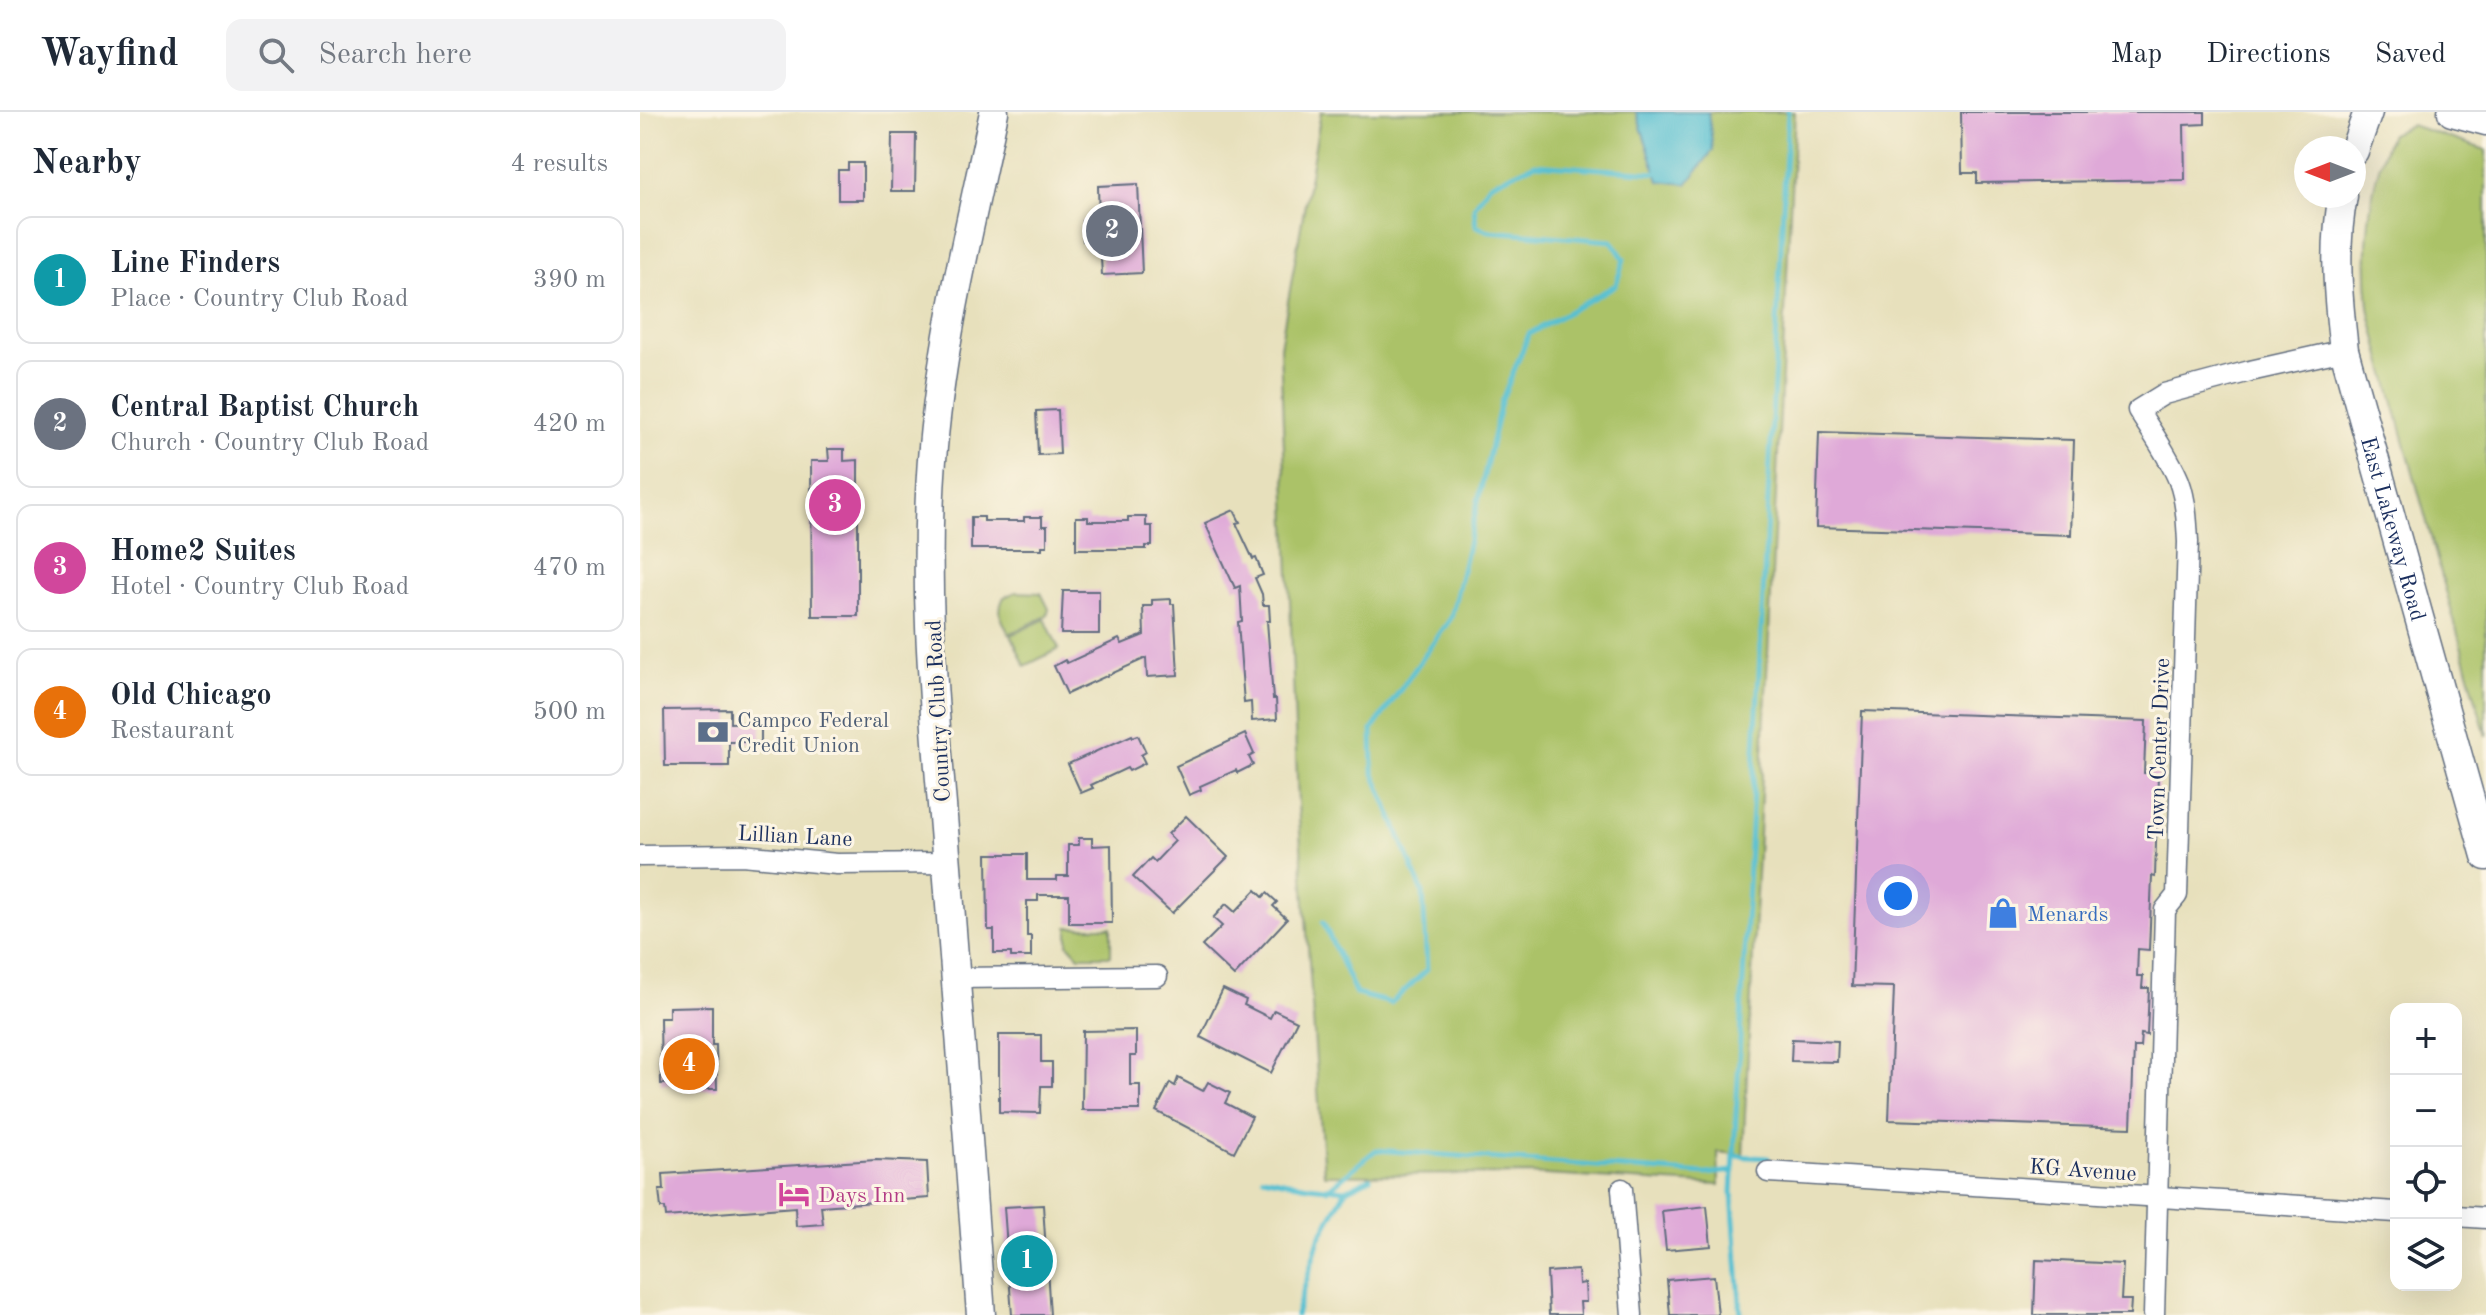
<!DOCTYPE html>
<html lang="en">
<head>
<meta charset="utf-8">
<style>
	:root { --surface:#fff; --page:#f2f2f3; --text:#1f2937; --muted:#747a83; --line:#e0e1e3; --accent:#db2777 }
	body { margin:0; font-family:"Old Standard TT",serif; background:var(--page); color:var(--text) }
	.controls { position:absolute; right:24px; bottom:24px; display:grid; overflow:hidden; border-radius:16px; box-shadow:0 8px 32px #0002 }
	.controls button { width:72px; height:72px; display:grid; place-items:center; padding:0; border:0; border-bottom:2px solid var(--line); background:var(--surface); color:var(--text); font:40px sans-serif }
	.compass { position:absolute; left:1654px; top:24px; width:72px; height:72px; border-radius:50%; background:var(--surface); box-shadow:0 8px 32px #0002; rotate:270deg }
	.you { position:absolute; left:1258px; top:784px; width:28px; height:28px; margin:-20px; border:6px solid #fff; border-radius:50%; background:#1a73e8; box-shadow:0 0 0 12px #1a73e833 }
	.badge { display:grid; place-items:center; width:52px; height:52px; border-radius:50%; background:var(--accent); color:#fff; font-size:26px; font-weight:700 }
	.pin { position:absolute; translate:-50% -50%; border:4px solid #fff; box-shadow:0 2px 8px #0006 }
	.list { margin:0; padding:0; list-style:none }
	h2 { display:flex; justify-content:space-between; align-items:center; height:104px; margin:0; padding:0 32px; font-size:34px }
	h2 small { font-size:26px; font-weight:400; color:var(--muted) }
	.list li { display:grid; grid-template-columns:52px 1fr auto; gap:24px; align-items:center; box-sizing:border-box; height:128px; margin:0 16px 16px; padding:0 16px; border:2px solid var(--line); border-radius:16px }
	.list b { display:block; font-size:30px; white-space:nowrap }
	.list p { margin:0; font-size:26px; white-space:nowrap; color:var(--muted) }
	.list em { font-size:26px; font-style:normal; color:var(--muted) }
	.icon { flex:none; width:44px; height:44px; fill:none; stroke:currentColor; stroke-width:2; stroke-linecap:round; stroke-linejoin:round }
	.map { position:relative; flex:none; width:1846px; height:1203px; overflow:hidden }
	header { display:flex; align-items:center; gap:48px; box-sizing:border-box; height:112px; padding:0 40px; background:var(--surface); border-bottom:2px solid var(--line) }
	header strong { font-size:38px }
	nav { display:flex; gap:44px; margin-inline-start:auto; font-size:28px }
	.search { width:560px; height:72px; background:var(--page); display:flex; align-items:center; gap:20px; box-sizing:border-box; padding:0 28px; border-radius:16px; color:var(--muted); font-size:30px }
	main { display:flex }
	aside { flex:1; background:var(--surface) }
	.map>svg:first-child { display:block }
	.green { fill:#abc267; stroke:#637862; stroke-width:2 }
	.water { fill:#56c0d2; stroke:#387898; stroke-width:2 }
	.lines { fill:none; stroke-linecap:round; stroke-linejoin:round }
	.stream { stroke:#56c0d2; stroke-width:5 }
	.building { fill:#dfa9d8 }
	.street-casing { stroke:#626d7f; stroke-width:23 }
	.secondary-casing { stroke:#626d7f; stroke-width:31 }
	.street { stroke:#fff; stroke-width:20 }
	.secondary { stroke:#fff; stroke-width:28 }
	.labels { text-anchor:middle; stroke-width:6; stroke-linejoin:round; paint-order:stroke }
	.street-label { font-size:22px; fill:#1b2f5e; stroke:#fcf5e5 }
	.service-label { font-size:22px; fill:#4e5e75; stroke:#fcf5e5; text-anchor:start }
	.shop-label { font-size:22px; fill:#366cbe; stroke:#fcf5e5; text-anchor:start }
	.hotel-label { font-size:22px; fill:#b23c85; stroke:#fcf5e5; text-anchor:start }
</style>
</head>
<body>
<header>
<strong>Wayfind</strong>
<div class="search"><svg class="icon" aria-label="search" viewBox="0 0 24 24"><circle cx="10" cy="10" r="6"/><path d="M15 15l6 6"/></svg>Search here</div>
<nav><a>Map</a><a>Directions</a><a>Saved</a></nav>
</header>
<main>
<aside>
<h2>Nearby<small>4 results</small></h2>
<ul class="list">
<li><span class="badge" style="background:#0f9aa8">1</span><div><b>Line Finders</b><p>Place · Country Club Road</p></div><em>390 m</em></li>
<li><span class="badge" style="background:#6b7280">2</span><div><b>Central Baptist Church</b><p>Church · Country Club Road</p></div><em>420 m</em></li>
<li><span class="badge" style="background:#d1479c">3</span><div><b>Home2 Suites</b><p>Hotel · Country Club Road</p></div><em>470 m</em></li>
<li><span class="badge" style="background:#e8710a">4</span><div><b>Old Chicago</b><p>Restaurant</p></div><em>500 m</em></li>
</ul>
</aside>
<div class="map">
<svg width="1846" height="1203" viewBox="0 0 1846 1203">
	<rect width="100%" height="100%" fill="#fcf5e5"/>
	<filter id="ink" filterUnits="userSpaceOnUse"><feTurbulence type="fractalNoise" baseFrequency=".0125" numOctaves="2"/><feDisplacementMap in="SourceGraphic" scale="16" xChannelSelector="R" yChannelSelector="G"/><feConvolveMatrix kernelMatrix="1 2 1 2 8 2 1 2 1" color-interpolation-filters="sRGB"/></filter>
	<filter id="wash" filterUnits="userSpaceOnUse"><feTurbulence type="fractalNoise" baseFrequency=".006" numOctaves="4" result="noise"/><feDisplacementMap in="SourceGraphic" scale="32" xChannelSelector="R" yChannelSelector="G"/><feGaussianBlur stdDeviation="1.8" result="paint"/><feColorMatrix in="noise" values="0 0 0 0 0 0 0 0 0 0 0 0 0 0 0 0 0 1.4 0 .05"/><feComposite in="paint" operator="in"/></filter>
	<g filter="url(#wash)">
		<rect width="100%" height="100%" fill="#e7e0bc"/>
		<g class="green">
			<polygon points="681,0 1155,0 1103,1043 1078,1040 1079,1073 888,1062 684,1063 658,692 640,235"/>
			<path d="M1771,13L1846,38V624L1739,237C1736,223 1731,209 1729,194C1723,139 1728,73 1751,22Z"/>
			<path d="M376,480L401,481L409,497L407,504L369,522C362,508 356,500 364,485Z"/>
			<polygon points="405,507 419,537 385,554 371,523"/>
			<polygon points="428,815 471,815 471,844 439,844 428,832"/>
		</g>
		<polygon class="water" points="996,0 1068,0 1073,38 1047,72 1019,69"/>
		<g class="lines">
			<g class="stream">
				<polyline points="683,810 716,882 751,891 787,858 783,781 733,659 732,618 811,506 861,290 889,222 976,173 984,147 972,129 849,119 836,114 834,95 850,72 895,52 1016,61"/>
				<polyline points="1094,1044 1128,1046"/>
				<polyline points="623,1065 668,1074 706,1078 679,1127 656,1203"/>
				<polyline points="688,1077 736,1038 1066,1062 1094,1059"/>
				<polyline points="706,1078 730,1066"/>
				<polyline points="1101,1203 1092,1081 1148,0"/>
			</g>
		</g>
		<g id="blocks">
			<g class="building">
				<polygon points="1321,0 1565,0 1565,12 1544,13 1545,68 1337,71 1337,61 1322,61"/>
				<polygon points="252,22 276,22 275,79 251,79"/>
				<polygon points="208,51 223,51 223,88 198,88 198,58 208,58"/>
				<polygon points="498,72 502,161 462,163 460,128 443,129 442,109 459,109 458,74"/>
				<polygon points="418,298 420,342 398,343 396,299"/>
				<polygon points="1179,320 1434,328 1431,423 1176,415"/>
				<polygon points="188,337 204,337 204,349 218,348 218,504 172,504 171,349 189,349"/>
				<polygon points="594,398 600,410 596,411 613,447 616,446 623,463 615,466 622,482 623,493 629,493 630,509 627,509 633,587 636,587 637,607 612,609 611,590 604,591 598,510 602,509 600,474 595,476 565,411"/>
				<polygon points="331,405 344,405 344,409 384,409 384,405 402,405 402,414 407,414 407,434 402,434 402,437 331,437"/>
				<polygon points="436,405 448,405 448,409 488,409 488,405 506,405 506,414 512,414 512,434 506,434 506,437 436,437"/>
				<polygon points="423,479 459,479 459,522 421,522"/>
				<polygon points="531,487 531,492 534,492 538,563 507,565 506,546 427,582 414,554 425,548 427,551 479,527 482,532 504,523 503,494 512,494 512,488"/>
				<polygon points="90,597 90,611 121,610 121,630 89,630 89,654 25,654 24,598"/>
				<polygon points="1222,599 1506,609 1504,661 1518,662 1515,765 1512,764 1509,838 1498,837 1497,864 1503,864 1502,876 1509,876 1507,923 1501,922 1500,935 1494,935 1491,1016 1249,1008 1254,875 1212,874"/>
				<polygon points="605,622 614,642 609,645 613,653 597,661 596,658 560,674 561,678 549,683 536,654"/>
				<polygon points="492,623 493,625 498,623 506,640 501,643 505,651 489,659 487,656 451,673 453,676 441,681 428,652"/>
				<polygon points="546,704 588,745 532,801 493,765 511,746 515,750 535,729 528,722"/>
				<polygon points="439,726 452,726 452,734 471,733 472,811 429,811 429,783 398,783 398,789 387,789 387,824 391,824 391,845 371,845 371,841 354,841 354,818 348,818 347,742 387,742 387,768 417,768 417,764 428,764 428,733 439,733"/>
				<polygon points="616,778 623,785 627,781 637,790 633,794 647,807 594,864 562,834 582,814 573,806 586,792 595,800"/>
				<polygon points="583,877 606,888 604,893 630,906 634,898 657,909 631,961 560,925"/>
				<polygon points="72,894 72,933 76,933 77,977 47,977 47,971 21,972 20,906 29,906 29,895"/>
				<polygon points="496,918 496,944 490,944 490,973 500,973 500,998 442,998 443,919"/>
				<polygon points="359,923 401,923 401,950 412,950 412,974 401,974 400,1001 359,1000"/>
				<polygon points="1152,927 1198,929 1197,950 1151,949"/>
				<polygon points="538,966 563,979 568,970 590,981 585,991 612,1005 594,1040 516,999 530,971 535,974"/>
				<polygon points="236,1048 287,1050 289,1086 181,1094 183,1112 156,1114 155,1095 26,1105 25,1096 21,1096 19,1078 24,1078 23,1062"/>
				<polygon points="403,1093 410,1203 372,1203 364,1095"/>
				<polygon points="1067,1094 1071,1134 1026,1138 1022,1099"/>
				<polygon points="1396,1148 1483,1152 1481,1188 1491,1188 1490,1203 1394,1203"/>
				<polygon points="938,1158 939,1172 945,1171 946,1190 940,1190 941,1203 909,1203 907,1160"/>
				<polygon points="1074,1164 1078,1203 1030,1203 1027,1168"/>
			</g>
		</g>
	</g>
	<g filter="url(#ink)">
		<use href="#blocks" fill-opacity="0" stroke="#626d7f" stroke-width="2"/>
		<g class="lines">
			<defs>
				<g id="street">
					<polyline points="0,744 102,743 197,752 307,751"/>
					<polyline points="316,866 517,864"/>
					<polyline points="1128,1060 1756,1100"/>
					<polyline points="982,1077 992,1203"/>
					<polyline points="1816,1104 1846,1106"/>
					<path d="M1514,1203L1525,798L1537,783L1548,430C1547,410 1546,388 1539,369C1529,344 1512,321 1498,298L1524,282L1610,259L1704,238"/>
				</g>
				<g id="secondary">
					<polyline points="1812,0 1846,9"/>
					<polyline points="1714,39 1728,0"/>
					<path id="s1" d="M1703,84C1693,135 1698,187 1704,238L1846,744"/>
					<path d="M341,1203C330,1053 319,904 307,754C296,615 281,475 293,335C303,221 331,111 354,0"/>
				</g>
			</defs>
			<use href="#street" class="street-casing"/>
			<use href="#secondary" class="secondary-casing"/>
			<use href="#street" class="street"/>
			<use href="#secondary" class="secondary"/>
		</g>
	</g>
	<defs>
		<symbol id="bank-bare" viewBox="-9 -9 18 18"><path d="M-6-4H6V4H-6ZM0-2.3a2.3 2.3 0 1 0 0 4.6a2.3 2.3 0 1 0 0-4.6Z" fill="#5c6f8a" stroke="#fcf5e5" stroke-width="2.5" paint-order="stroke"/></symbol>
		<symbol id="shop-bare" viewBox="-9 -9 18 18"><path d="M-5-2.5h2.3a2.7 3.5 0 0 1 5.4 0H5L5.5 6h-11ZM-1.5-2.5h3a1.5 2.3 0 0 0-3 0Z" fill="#3f7fe0" stroke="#fcf5e5" stroke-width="2.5" paint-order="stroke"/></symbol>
		<symbol id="hotel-bare" viewBox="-9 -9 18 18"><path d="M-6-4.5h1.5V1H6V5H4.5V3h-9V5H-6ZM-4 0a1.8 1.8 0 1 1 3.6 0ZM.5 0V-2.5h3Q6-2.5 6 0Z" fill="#d1479c" stroke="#fcf5e5" stroke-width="2.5" paint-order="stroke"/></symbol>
	</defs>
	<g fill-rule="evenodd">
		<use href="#bank-bare" x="51" y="598" width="44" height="44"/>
		<use href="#shop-bare" x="1341" y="779" width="44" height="44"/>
		<use href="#hotel-bare" x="132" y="1060" width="44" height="44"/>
	</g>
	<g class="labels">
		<g class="street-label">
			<text dy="8" stroke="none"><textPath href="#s1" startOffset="340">East Lakeway Road</textPath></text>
			<text transform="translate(297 599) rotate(-93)" y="8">Country Club Road</text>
			<text transform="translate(1518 637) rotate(-88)" y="8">Town Center Drive</text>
			<text transform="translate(155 723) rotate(3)" y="8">Lillian Lane</text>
			<text transform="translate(1443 1057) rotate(4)" y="8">KG Avenue</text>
		</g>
		<g class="service-label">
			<text x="97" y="615">Campco Federal<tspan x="97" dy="25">Credit Union</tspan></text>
		</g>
		<g class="shop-label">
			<text x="1387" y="809">Menards</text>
		</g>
		<g class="hotel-label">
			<text x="178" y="1090">Days Inn</text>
		</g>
	</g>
</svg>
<div class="controls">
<button>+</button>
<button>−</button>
<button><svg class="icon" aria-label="locate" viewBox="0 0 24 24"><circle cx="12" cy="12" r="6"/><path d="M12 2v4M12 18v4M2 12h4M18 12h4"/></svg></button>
<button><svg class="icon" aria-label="layers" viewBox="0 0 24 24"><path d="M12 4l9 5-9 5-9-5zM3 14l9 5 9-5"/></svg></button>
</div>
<svg class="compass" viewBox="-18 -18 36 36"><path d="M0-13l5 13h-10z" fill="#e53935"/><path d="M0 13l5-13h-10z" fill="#747a83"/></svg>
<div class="you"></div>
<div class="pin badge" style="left:387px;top:1149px;background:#0f9aa8">1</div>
<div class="pin badge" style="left:472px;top:119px;background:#6b7280">2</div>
<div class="pin badge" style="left:195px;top:393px;background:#d1479c">3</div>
<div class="pin badge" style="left:49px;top:952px;background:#e8710a">4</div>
</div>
</main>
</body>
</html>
